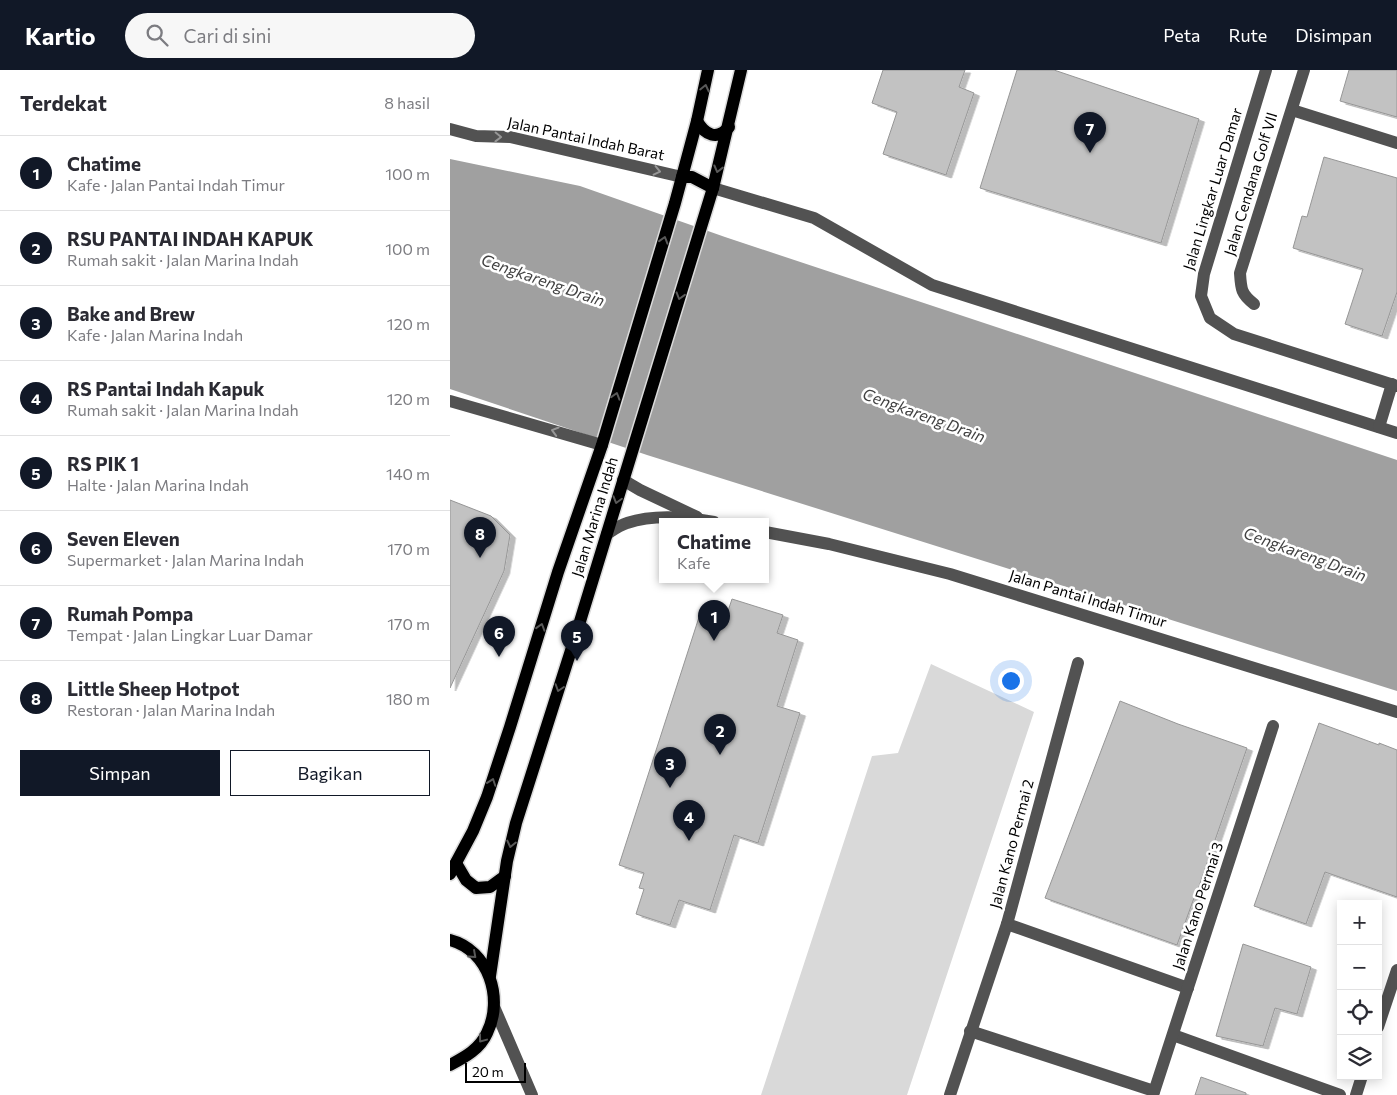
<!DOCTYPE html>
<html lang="id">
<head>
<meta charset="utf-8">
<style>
	:root { --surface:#fff; --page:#f7f7f7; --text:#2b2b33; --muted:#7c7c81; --line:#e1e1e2; --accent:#111827 }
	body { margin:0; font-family:Commissioner,sans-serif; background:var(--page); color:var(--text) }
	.controls { position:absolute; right:15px; bottom:15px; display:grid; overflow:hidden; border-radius:0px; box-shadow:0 2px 12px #0003 }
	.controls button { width:45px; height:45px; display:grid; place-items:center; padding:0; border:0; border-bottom:1px solid var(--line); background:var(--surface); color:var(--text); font:25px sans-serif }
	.scale { position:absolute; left:15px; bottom:12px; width:61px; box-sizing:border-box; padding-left:5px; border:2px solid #000; border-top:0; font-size:14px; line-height:18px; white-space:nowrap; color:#000; -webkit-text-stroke:4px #fff; paint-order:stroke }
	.you { position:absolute; left:560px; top:610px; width:18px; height:18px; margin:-12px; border:4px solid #fff; border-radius:50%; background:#1a73e8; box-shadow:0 0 0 8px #1a73e833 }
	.badge { display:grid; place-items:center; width:32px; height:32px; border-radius:50%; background:var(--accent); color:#fff; font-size:16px; font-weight:700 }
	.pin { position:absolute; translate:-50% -41px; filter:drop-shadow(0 1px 2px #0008) }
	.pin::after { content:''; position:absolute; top:26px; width:18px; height:15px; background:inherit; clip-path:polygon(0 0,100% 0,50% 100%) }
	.popup { position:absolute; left:209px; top:448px; width:110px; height:65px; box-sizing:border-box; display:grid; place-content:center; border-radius:0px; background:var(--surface); filter:drop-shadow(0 1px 4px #0005); font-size:16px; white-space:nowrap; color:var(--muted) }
	.popup b { font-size:19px; color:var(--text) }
	.popup::after { content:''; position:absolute; left:50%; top:100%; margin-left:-10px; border:10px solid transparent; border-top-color:var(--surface) }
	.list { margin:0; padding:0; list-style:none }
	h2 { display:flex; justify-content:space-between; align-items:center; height:65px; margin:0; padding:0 20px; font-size:21px }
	h2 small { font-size:16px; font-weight:400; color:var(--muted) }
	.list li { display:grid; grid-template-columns:32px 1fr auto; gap:15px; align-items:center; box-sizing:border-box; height:75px; padding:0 20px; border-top:1px solid var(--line) }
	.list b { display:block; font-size:19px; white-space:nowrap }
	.list p { margin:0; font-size:16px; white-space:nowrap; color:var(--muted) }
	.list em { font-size:16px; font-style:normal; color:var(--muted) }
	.actions { display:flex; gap:10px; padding:15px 20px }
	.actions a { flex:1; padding:11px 0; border:1px solid var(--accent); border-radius:0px; text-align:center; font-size:18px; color:var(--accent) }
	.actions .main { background:var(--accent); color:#fff }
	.icon { flex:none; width:28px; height:28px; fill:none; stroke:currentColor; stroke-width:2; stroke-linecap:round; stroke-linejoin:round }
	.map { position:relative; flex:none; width:947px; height:1025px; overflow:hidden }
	header { display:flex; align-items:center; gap:30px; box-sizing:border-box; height:70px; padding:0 25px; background:var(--accent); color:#fff }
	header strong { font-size:24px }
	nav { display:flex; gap:28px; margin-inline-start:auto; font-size:18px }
	.search { width:350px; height:45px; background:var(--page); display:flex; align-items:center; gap:12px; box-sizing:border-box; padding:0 18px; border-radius:28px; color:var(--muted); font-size:19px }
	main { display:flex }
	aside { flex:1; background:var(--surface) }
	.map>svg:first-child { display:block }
	.green { fill:#d9d9d9 }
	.water { fill:#a0a0a0 }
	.building { fill:#c2c2c2; stroke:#969696; filter:url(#shadow) }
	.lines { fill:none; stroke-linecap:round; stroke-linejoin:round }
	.major-casing { stroke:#dbdbdb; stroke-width:15 }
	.minor { stroke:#525252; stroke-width:12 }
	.major { stroke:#000; stroke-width:12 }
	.oneway { stroke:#595959 }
	.oneway2 { stroke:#979797 }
	.labels { text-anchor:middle; stroke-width:5; stroke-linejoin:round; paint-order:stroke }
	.street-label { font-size:15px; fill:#000; stroke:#fff }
	.water-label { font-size:16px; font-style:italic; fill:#414141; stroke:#fff }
</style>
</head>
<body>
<header>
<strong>Kartio</strong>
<div class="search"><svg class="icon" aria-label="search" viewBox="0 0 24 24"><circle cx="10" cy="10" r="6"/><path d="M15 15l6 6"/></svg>Cari di sini</div>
<nav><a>Peta</a><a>Rute</a><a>Disimpan</a></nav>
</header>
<main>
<aside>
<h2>Terdekat<small>8 hasil</small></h2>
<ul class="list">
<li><span class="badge">1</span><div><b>Chatime</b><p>Kafe · Jalan Pantai Indah Timur</p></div><em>100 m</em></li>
<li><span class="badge">2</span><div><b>RSU PANTAI INDAH KAPUK</b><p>Rumah sakit · Jalan Marina Indah</p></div><em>100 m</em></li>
<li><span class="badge">3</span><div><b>Bake and Brew</b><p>Kafe · Jalan Marina Indah</p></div><em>120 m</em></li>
<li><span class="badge">4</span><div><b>RS Pantai Indah Kapuk</b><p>Rumah sakit · Jalan Marina Indah</p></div><em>120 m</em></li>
<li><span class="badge">5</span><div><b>RS PIK 1</b><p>Halte · Jalan Marina Indah</p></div><em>140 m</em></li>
<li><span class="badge">6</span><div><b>Seven Eleven</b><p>Supermarket · Jalan Marina Indah</p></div><em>170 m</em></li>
<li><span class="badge">7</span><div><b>Rumah Pompa</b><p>Tempat · Jalan Lingkar Luar Damar</p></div><em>170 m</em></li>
<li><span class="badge">8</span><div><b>Little Sheep Hotpot</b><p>Restoran · Jalan Marina Indah</p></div><em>180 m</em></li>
</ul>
<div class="actions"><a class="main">Simpan</a><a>Bagikan</a></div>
</aside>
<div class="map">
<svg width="947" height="1025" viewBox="0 0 947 1025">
	<defs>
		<filter id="shadow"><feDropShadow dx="5.5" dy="3" stdDeviation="0" flood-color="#0004"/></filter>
	</defs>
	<rect width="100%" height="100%" fill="#fff"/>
	<polygon class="green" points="481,594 584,642 457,1025 311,1025 422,686 448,683"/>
	<polygon class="water" points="0,89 130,116 275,167 947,390 947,621 197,385 0,319"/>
	<g class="building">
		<polygon points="433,0 515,0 509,17 524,23 496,105 433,84 447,42 422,33"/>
		<polygon points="567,0 604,0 749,49 711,173 530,118"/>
		<polygon points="899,0 947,0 947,47 890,31"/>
		<polygon points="874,87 947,108 947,222 932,266 895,254 913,199 843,178 852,146 857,147"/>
		<polygon points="0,430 41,446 60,465 54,501 0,618"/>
		<polygon points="282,529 333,545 327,563 348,570 327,636 350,643 308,773 284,765 260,840 229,830 220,855 186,844 194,819 189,818 194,803 169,795 251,541 266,546 269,538 278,541"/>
		<polygon points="670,631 728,654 797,678 745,828 744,828 727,875 595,828"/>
		<polygon points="869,653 929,675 929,673 947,680 947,827 875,802 856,854 804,836"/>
		<polygon points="793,874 861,897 847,944 825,938 813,976 766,966"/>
		<polygon points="751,1007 796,1023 796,1025 745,1025"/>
	</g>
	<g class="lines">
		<defs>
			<g id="major">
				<path d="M247,51C255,65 267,71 279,57"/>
				<polyline points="232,107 242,107 263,118"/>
				<polyline points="6,793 16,810 26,818 40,817 55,806"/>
				<polyline points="0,804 23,761 37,727 60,657 108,502 152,375 225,133 247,51 258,0"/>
				<path d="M0,870C39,880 54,929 37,963C30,979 15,987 0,995"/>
				<polyline points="40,906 57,791 66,753 124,571 263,118 291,0"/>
			</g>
		</defs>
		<use href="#major" class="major-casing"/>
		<g class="minor">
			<polyline points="816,0 754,204 751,226 760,248 784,264 947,316"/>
			<polyline points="842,40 947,73"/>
			<polyline points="0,59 26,66 60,67 232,107"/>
			<polyline points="263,118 364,148 482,215 947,363"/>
			<path d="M804,234C791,224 791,219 790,203L854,0"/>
			<polyline points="0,331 152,375"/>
			<polyline points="929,357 942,314"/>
			<polyline points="173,410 190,420 247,447"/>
			<polyline points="315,462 379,474 500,504 947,642"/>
			<path d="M157,464C163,460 170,455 177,453C204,444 237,447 264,452"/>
			<polyline points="557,854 738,918"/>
			<polyline points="45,939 82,1025"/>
			<polyline points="928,957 947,900"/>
			<polyline points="520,961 704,1021"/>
			<polyline points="723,965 890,1025"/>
			<polyline points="500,1025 557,854 628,593"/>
			<polyline points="703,1025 823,656"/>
			<polyline points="906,1025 912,1006"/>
		</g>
		<use href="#major" class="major"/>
	</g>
	<defs><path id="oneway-chevron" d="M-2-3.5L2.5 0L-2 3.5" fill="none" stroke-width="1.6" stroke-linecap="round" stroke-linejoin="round" transform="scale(1.25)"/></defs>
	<g class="oneway">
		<use href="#oneway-chevron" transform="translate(255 18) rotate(-77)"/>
		<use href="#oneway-chevron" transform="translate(268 99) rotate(104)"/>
		<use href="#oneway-chevron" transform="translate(214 170) rotate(-73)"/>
		<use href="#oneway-chevron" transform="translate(230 226) rotate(107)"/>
		<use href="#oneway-chevron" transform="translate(166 326) rotate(-73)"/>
		<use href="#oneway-chevron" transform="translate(167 430) rotate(106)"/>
		<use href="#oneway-chevron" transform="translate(91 557) rotate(-73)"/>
		<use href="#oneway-chevron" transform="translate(109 618) rotate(108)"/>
		<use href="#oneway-chevron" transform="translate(42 712) rotate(-71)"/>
		<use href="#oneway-chevron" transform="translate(61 774) rotate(103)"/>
		<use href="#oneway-chevron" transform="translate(23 885) rotate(42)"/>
		<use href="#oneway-chevron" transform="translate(32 969) rotate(127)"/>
	</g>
	<g class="oneway2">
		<use href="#oneway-chevron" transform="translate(48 67) rotate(1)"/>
		<use href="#oneway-chevron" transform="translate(207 101) rotate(13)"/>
		<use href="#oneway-chevron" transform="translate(105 361) rotate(-164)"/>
	</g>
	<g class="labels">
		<g class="street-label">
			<text transform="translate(136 69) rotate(12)" y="5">Jalan Pantai Indah Barat</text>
			<text transform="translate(801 114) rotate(-73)" y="5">Jalan Cendana Golf VII</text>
			<text transform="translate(763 119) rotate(-73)" y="5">Jalan Lingkar Luar Damar</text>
			<text transform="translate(145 447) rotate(-73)" y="5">Jalan Marina Indah</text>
			<text transform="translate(638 529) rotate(17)" y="5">Jalan Pantai Indah Timur</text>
			<text transform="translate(562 774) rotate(-75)" y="5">Jalan Kano Permai 2</text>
			<text transform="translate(748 836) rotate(-72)" y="5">Jalan Kano Permai 3</text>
		</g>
		<g class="water-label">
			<text transform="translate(93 210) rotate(19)" y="6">Cengkareng Drain</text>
			<text transform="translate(474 345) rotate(20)" y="6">Cengkareng Drain</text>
			<text transform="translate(855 484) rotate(20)" y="6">Cengkareng Drain</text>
		</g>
	</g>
</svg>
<div class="controls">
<button>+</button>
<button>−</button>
<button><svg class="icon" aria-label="locate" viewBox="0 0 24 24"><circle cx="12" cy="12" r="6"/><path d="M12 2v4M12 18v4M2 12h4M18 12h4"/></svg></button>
<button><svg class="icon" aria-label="layers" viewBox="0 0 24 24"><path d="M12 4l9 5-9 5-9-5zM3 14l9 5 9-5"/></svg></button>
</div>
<div class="scale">20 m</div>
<div class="you"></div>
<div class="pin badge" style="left:264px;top:571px">1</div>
<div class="popup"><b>Chatime</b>Kafe</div>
<div class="pin badge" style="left:270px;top:685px">2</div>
<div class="pin badge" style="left:220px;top:718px">3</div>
<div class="pin badge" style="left:239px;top:771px">4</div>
<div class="pin badge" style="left:127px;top:591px">5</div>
<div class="pin badge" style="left:49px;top:587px">6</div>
<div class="pin badge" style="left:640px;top:83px">7</div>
<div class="pin badge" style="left:30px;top:488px">8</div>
</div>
</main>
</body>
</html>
